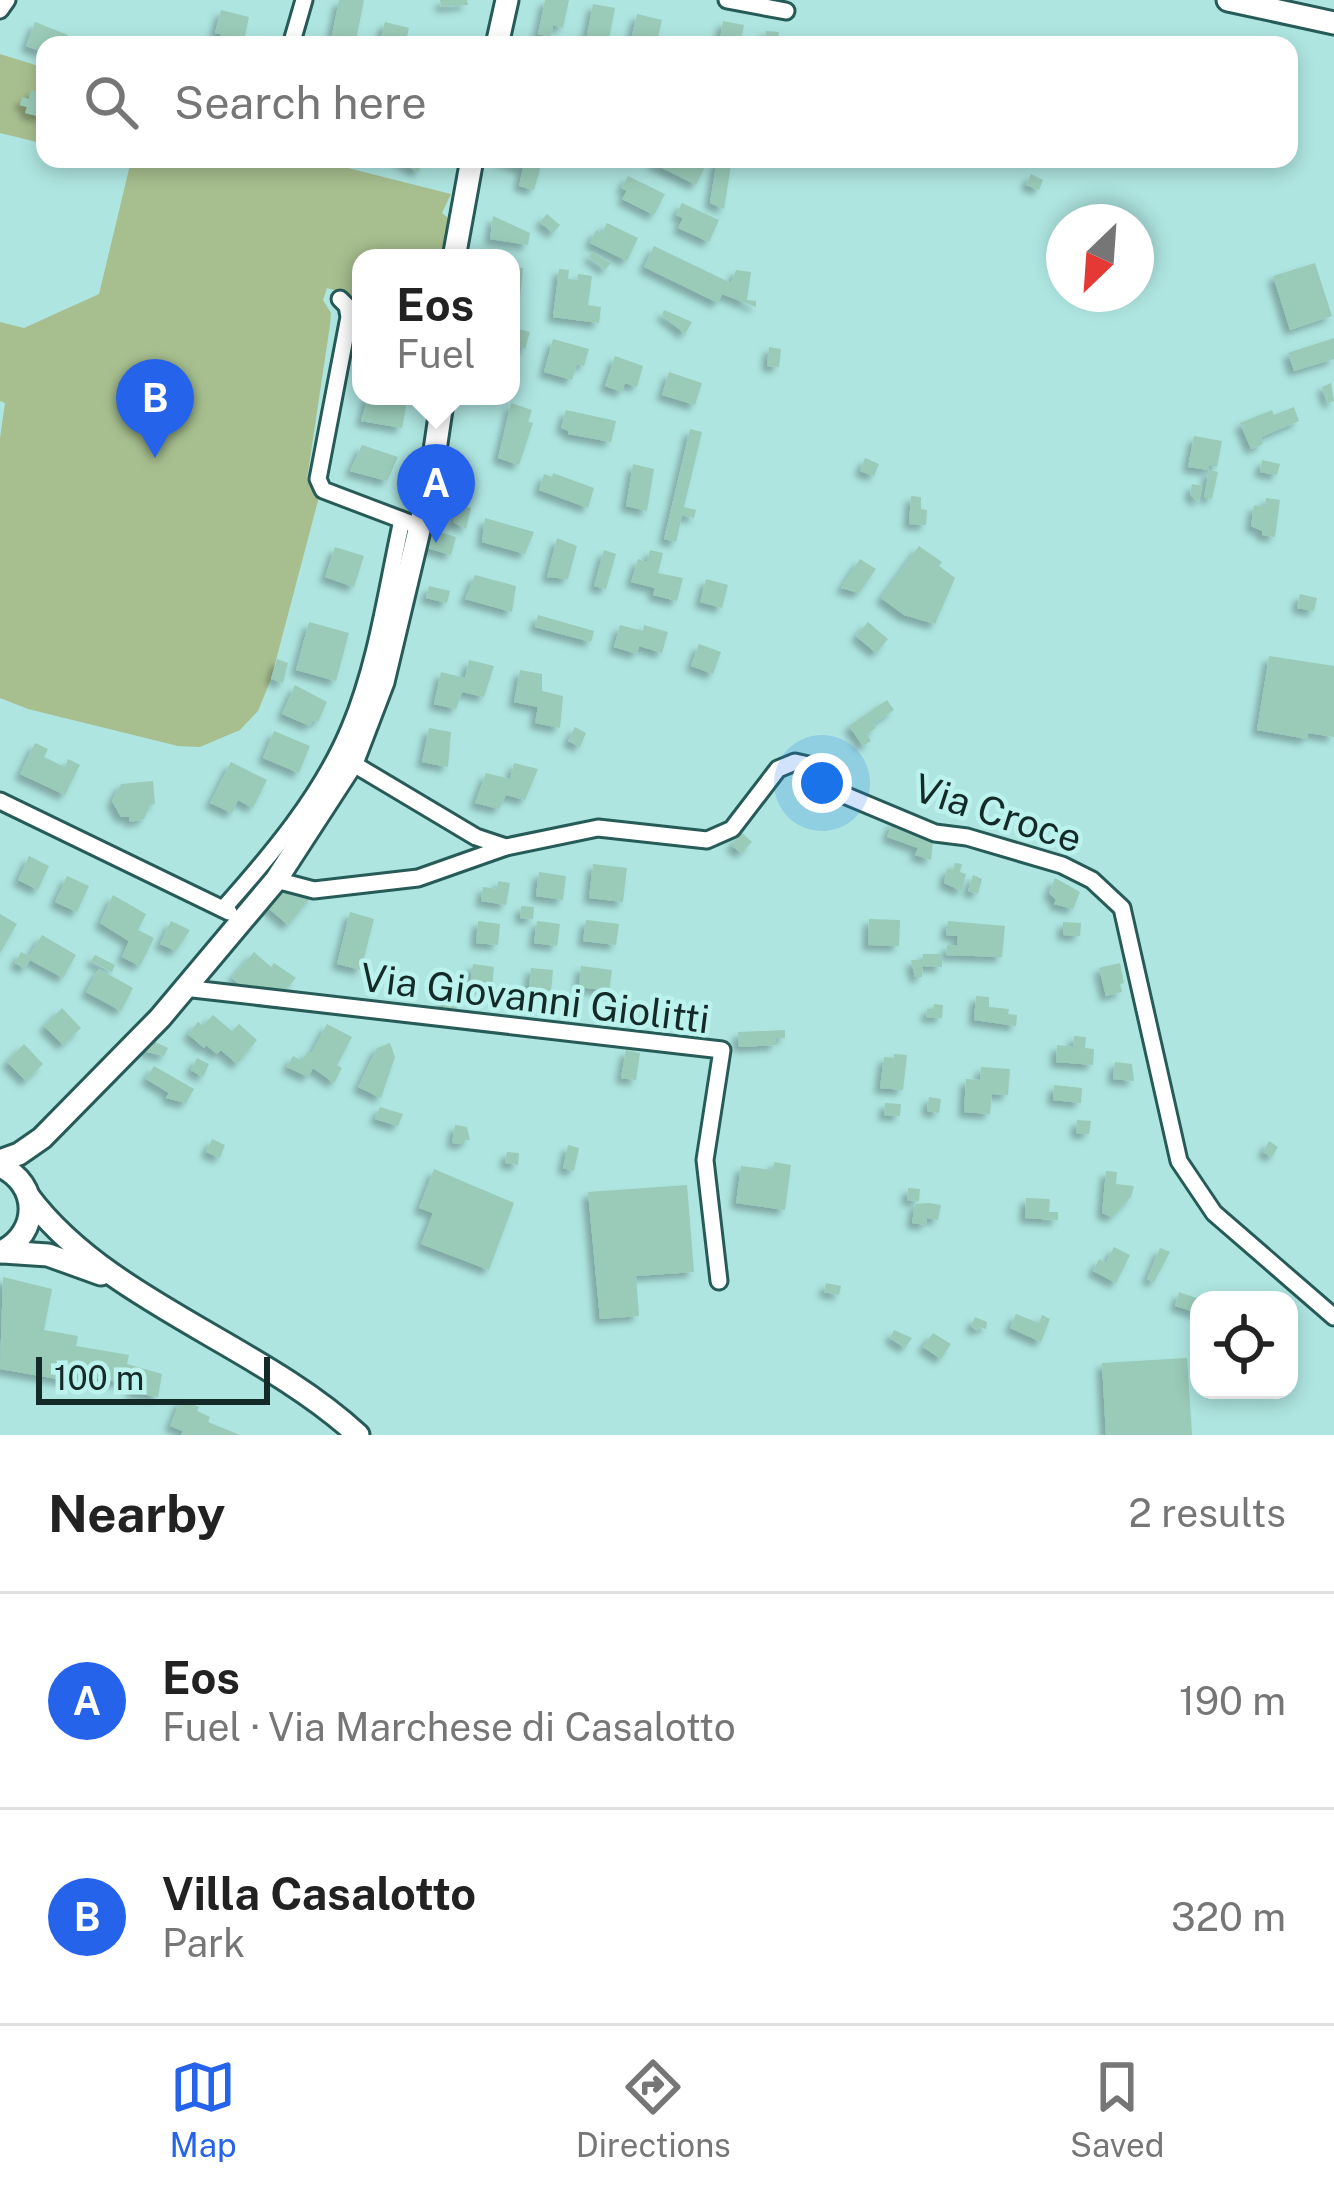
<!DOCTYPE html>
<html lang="en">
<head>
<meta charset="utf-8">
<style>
	:root { --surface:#fff; --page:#f2f2f2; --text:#222; --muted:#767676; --line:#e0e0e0; --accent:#2563eb }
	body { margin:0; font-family:"Public Sans",sans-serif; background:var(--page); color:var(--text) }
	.controls { position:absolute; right:36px; bottom:36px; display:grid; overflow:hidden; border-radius:24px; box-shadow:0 6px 18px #0003 }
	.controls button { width:108px; height:108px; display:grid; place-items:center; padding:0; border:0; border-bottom:3px solid var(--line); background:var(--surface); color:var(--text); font:60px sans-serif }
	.compass { position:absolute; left:1046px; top:204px; width:108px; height:108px; border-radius:50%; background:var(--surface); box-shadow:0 6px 18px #0003; rotate:205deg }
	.scale { position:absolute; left:36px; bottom:30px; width:234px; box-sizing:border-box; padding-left:12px; border:6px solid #142a29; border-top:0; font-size:33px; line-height:42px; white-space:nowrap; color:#142a29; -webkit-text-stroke:9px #bbf2ed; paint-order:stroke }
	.you { position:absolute; left:822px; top:783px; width:42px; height:42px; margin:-30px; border:9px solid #fff; border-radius:50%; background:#1a73e8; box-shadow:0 0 0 18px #1a73e833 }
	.badge { display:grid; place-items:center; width:78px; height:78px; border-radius:50%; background:var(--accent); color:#fff; font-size:39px; font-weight:700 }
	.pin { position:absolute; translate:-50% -99px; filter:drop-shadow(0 3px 6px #0008) }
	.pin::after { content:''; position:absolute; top:63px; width:42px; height:36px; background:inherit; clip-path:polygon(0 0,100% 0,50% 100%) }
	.popup { position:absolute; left:352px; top:249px; width:168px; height:156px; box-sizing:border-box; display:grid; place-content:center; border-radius:24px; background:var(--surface); filter:drop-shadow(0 3px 9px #0005); font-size:39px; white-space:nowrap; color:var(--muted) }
	.popup b { font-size:45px; color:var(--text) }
	.popup::after { content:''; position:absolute; left:50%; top:100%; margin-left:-24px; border:24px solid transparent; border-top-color:var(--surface) }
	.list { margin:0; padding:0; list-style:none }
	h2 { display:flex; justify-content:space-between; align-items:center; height:156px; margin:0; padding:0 48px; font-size:51px }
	h2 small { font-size:39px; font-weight:400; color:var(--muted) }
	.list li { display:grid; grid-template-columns:78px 1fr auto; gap:36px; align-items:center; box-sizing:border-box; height:216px; padding:0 48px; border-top:3px solid var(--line) }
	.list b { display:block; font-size:45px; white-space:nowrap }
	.list p { margin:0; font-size:39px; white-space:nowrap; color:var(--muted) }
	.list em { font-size:39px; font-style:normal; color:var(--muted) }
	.icon { flex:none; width:66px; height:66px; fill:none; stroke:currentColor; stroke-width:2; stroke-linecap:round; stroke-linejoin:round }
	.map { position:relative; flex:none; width:1334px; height:1435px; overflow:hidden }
	.search { position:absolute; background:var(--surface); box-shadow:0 6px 18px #0003; left:36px; right:36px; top:36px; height:132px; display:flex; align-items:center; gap:30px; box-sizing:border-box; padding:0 42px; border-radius:24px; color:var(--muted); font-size:45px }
	.sheet { height:588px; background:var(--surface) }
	nav { display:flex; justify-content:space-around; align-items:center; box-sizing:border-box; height:168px; border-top:3px solid var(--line); background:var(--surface); font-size:33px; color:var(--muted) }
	nav a { display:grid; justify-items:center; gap:6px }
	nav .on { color:var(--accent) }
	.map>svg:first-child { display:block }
	.green { fill:#a7bf8f }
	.building { fill:#9acab8; filter:url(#shadow) }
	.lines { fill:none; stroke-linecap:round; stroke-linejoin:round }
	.street-casing { stroke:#275b58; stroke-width:21 }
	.secondary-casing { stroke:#275b58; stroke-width:27 }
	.street { stroke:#fff; stroke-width:15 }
	.secondary { stroke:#fff; stroke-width:21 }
	.labels { text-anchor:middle; stroke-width:9; stroke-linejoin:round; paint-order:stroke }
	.street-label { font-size:39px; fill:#142a29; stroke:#bbf2ed }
</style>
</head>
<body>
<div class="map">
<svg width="1334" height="1435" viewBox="0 0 1334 1435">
	<defs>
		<filter id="shadow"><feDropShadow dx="-5.5" dy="5.5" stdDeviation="3" flood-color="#0004"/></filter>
	</defs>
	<rect width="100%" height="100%" fill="#aee5e0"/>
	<g class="green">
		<polygon points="0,54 45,68 45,144 0,133"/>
		<polygon points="109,159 312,159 451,194 442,213 449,219 446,258 361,258 361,302 357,297 327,288 323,300 331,313 330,325 307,479 319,497 271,679 258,711 240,730 200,747 178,746 28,709 0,698 0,438 5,403 0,401 0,322 24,328 99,294 130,165"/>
	</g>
	<g class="building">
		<polygon points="339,0 364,0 355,45 330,45"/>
		<polygon points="440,0 467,0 468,5 441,7"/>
		<polygon points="545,0 569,0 563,28 553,25 551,37 538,34"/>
		<polygon points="593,4 615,8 609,39 587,35"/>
		<polygon points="221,10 249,17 243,45 219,45 221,34 215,33"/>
		<polygon points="637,14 662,20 656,45 630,44"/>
		<polygon points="723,21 744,25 740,45 719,45"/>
		<polygon points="35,22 68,35 65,45 45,45 45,53 26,46"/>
		<polygon points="385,22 409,28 405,45 379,45"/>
		<polygon points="766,31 779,32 777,45 764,45"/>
		<polygon points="31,90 45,94 45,118 25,113 27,107 20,105 22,97 29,99"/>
		<polygon points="395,159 425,159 418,172"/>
		<polygon points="495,159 543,159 534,190 519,186 523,168"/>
		<polygon points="654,159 709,159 696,185 652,163"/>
		<polygon points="717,159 732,159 724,209 710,203"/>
		<polygon points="1031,174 1043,180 1039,190 1026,185"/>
		<polygon points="628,176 665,194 654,215 622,199 627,191 621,188"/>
		<polygon points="682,203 719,220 709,242 678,228 683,218 676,215"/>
		<polygon points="547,214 560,225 553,233 540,222"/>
		<polygon points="493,216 530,233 528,245 490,239"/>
		<polygon points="607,223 638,238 627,261 590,243 596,230 602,233"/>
		<polygon points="654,246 731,283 736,270 751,272 747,300 756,301 756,307 722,294 718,303 644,267"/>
		<polygon points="592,252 611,263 605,270 589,257"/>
		<polygon points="1315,263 1332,316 1290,330 1273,276"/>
		<polygon points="511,267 523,268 520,298 511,297"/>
		<polygon points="559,269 569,270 568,279 578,280 578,274 592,276 588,305 601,307 599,323 553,317"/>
		<polygon points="664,310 692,322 685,334 662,315"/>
		<polygon points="511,327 530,332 525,349 519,347 512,370"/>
		<polygon points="1334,338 1334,359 1294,371 1288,353"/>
		<polygon points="553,339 589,349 584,366 577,364 572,380 544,372"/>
		<polygon points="769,347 781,349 779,367 767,366"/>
		<polygon points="615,356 643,366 637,387 625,383 622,392 605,386"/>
		<polygon points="669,372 702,383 695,405 662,395"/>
		<polygon points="1331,383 1334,401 1328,403 1322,387"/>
		<polygon points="368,396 407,401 402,428 361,421"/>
		<polygon points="511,403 532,410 528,422 533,423 519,465 498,458"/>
		<polygon points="1294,407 1299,421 1261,437 1263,444 1251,449 1240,423 1272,410 1274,415"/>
		<polygon points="566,410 616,421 611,442 568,434 569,431 561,428"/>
		<polygon points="690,429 702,432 684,507 696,510 694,518 682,515 676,542 664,539"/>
		<polygon points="1194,436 1222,441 1217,467 1209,465 1209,470 1218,472 1212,499 1204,497 1209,470 1188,467"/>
		<polygon points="362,445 398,457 387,481 350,471"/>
		<polygon points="865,458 879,464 874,476 860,471"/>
		<polygon points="1262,460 1280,464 1277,475 1260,472"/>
		<polygon points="633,464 654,469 647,511 626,506"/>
		<polygon points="553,473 594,488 588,508 539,490 544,474 552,477"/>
		<polygon points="1192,484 1202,486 1199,502 1190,495"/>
		<polygon points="911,496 921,497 921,509 927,510 926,525 909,524"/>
		<polygon points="1266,498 1280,500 1275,537 1262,535 1262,531 1251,526 1254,505 1265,507"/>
		<polygon points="458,505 471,508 466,529 453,522"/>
		<polygon points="485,518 534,532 525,554 482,542"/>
		<polygon points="426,528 456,537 451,555 420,546"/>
		<polygon points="557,538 577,546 568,579 547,577"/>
		<polygon points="919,546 942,562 939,566 955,578 935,624 904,615 881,598"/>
		<polygon points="335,547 364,556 354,587 325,577"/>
		<polygon points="604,550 616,554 606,589 594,586"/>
		<polygon points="650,550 663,553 658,573 683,578 677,601 653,595 655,588 631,582 638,559 647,562"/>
		<polygon points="860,559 876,569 859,593 841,588"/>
		<polygon points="475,575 516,586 512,612 465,599"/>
		<polygon points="706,579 728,585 722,608 700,602"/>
		<polygon points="429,586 450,591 447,603 426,598"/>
		<polygon points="1300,594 1317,598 1314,611 1297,608"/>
		<polygon points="538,615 594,631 591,642 535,627"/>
		<polygon points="309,622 349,633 336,681 296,670"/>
		<polygon points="868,622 888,639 876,653 856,636"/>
		<polygon points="620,625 643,631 644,625 668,632 662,653 639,646 637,654 614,647"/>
		<polygon points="699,644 721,652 713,674 691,666"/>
		<polygon points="1269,656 1334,666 1334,737 1308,733 1307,739 1257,730"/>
		<polygon points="277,659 288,663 283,683 271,679"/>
		<polygon points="469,660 494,666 484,697 462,692 456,709 434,704 441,672 465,678"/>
		<polygon points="520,670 542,674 542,691 563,696 560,728 535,723 538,707 514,702"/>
		<polygon points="295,685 327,702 318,722 313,720 310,726 282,714"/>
		<polygon points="887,700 894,710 873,724 876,728 867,734 871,741 863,746 849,726"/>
		<polygon points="575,727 586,733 580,747 568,741"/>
		<polygon points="429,728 451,732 448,767 422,762"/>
		<polygon points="274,731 310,746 299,773 263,758"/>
		<polygon points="35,743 48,749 44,757 65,767 68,759 80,765 65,795 20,774"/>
		<polygon points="231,762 267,780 253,808 238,800 232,813 210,803"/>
		<polygon points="514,763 538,769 525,800 506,795 499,809 475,803 486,773 510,779"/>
		<polygon points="153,781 155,804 150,805 144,819 130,822 129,817 121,817 112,801 121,784"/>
		<polygon points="893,821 933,840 931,860 915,855 918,848 887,837"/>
		<polygon points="742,833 752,842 741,853 731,845"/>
		<polygon points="29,856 49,866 38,890 18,880"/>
		<polygon points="955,863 962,864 960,872 966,874 962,891 944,883 947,869 953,870"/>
		<polygon points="593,864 627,868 623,902 589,898"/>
		<polygon points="539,872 566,876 563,900 536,896"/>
		<polygon points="973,875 982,879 978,894 968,891"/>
		<polygon points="67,876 89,886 77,912 55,902"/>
		<polygon points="1055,878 1080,892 1073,909 1054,904 1056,900 1049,893"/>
		<polygon points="498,881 510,883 506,905 481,901 483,887 497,889"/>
		<polygon points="283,888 314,894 288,925 267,907"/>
		<polygon points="113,895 146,914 138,930 154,938 140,966 122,957 129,941 100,923"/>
		<polygon points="521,906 534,907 533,919 520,918"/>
		<polygon points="350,912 374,919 361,970 337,964"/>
		<polygon points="0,914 17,924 0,953"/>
		<polygon points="869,919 900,920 899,946 868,945"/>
		<polygon points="586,920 619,924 616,945 583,941"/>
		<polygon points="171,921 190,930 176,951 160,944"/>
		<polygon points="478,921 500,924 498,945 476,943"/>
		<polygon points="537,921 560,924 557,946 534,943"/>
		<polygon points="948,921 1005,926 1002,957 946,955 947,945 957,946 958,936 946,935"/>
		<polygon points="1063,922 1081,923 1080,936 1063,935"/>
		<polygon points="42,935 76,955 63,978 30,960 25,969 15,963 21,952 29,956"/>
		<polygon points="254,952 271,967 274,963 296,978 285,990 241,986 232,978"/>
		<polygon points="923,954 942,954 942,967 923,966 922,977 915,977 911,960 923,960"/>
		<polygon points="95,955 115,965 112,972 91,961"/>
		<polygon points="1120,963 1124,983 1120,984 1122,992 1106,996 1099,968"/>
		<polygon points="473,964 494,967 492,988 470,985"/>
		<polygon points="581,966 612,970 609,991 579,987"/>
		<polygon points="531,968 553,970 551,991 529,988"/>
		<polygon points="99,969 133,988 121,1011 86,992"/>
		<polygon points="446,986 459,988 456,1012 443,1010"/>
		<polygon points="976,996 989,997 989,1007 1009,1009 1008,1014 1017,1015 1016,1026 974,1020"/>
		<polygon points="934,1004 943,1005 942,1018 926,1017 927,1009 933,1009"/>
		<polygon points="62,1008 81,1028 63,1045 44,1026"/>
		<polygon points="213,1015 232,1031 239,1024 257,1040 237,1064 221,1050 217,1054 206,1045 204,1048 188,1034 198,1022 203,1026"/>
		<polygon points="327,1024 352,1037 337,1065 342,1068 334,1083 313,1068 308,1077 287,1067 293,1056 302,1061 307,1052 311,1054"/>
		<polygon points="785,1030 785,1038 776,1038 776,1045 739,1047 738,1032"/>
		<polygon points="1074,1036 1086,1037 1085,1048 1094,1049 1093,1065 1056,1062 1057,1045 1073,1047"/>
		<polygon points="153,1041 168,1048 164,1056 143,1051"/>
		<polygon points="390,1043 395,1057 381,1098 358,1087 377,1048"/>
		<polygon points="24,1044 43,1064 26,1081 7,1062"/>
		<polygon points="626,1050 640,1053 636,1080 621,1078"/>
		<polygon points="894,1054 907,1055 903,1090 880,1088 884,1057 894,1058"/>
		<polygon points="197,1058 209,1064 203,1077 191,1070"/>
		<polygon points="1115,1062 1132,1064 1134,1081 1113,1079"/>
		<polygon points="154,1066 194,1089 186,1103 166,1098 169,1093 146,1079"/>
		<polygon points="981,1067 1010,1069 1008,1095 992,1094 990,1114 964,1112 966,1079 980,1080"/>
		<polygon points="1054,1085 1082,1088 1081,1103 1053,1100"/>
		<polygon points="929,1097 941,1099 939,1113 927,1111"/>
		<polygon points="885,1103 901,1104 900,1116 884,1115"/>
		<polygon points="380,1107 403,1114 398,1126 375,1119"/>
		<polygon points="1077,1120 1091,1121 1089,1134 1076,1133"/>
		<polygon points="455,1125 467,1127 470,1140 465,1140 464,1144 452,1143"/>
		<polygon points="212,1139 225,1145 220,1158 206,1152"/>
		<polygon points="1269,1141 1278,1147 1272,1157 1263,1152"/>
		<polygon points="568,1145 579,1148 574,1171 563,1168"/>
		<polygon points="507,1152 519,1153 518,1165 505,1163"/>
		<polygon points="774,1162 791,1165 785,1210 736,1203 741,1166 773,1170"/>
		<polygon points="434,1169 514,1203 489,1270 421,1244 433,1213 419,1208"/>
		<polygon points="1106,1171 1117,1172 1116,1184 1134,1186 1131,1197 1112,1217 1102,1213"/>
		<polygon points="687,1185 694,1272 636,1276 639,1316 600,1319 588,1192"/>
		<polygon points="908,1188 920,1189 919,1201 907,1200"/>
		<polygon points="1026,1198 1050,1199 1049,1212 1058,1212 1058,1220 1025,1218"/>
		<polygon points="929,1203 941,1205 938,1220 927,1218 926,1225 912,1223 915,1204"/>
		<polygon points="1114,1247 1130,1255 1116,1283 1093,1271 1099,1259 1106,1263"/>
		<polygon points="1160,1248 1170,1252 1154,1282 1147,1279"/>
		<polygon points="3,1277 52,1289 44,1330 78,1336 76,1346 129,1355 127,1364 162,1374 158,1397 131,1392 133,1380 129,1379 123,1378 122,1383 87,1376 86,1384 0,1369"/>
		<polygon points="826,1283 841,1286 839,1295 824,1292"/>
		<polygon points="1179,1292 1199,1299 1199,1313 1175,1306"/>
		<polygon points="1016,1314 1039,1323 1042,1315 1050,1319 1041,1342 1010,1328"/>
		<polygon points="975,1317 987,1322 986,1329 979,1327 977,1331 971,1326"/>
		<polygon points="894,1330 912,1338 905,1348 890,1338"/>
		<polygon points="933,1333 951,1344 941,1359 923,1347"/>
		<polygon points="1187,1358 1192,1435 1106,1435 1102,1363"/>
		<polygon points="181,1399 199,1407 197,1411 210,1417 208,1422 240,1435 181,1435 183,1431 170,1426"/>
	</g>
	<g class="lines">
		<defs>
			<g id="street">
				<polyline points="727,0 786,11"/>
				<polyline points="0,10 7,0"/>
				<polyline points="291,45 304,0"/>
				<polyline points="340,299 347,306 349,317 318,479 323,490 410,523"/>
				<polyline points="352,763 476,837 506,847"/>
				<polyline points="0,801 229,912"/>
				<polyline points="276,880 314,890 418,878 506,847 598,828 707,840 732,829 778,769 795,762 813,766 837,792 935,833 967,837 1062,865 1092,880 1122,908 1179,1161 1214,1213 1334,1317"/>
				<path d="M223,909C271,855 322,795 350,727C377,663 387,588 402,520"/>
				<polyline points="184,988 722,1050 705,1160 719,1281"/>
			</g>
			<g id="secondary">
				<polyline points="1228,0 1334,23"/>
				<polyline points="497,45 507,0"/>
				<polyline points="454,258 472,159"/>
				<polyline points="0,1161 19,1154 42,1138 160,1018 276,880 352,763 383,682 430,484 443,396"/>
				<path d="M0,1166C40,1184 40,1233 1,1252"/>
				<path d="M29,1197C107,1301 261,1345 358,1435"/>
				<polyline points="3,1252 48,1255 101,1274"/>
			</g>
		</defs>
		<use href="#street" class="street-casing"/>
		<use href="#secondary" class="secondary-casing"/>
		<use href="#street" class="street"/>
		<use href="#secondary" class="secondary"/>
	</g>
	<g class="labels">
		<g class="street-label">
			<text transform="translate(998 813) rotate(18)" y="14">Via Croce</text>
			<text transform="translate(535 998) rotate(7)" y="14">Via Giovanni Giolitti</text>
		</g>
	</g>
</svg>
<div class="controls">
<button><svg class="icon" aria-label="locate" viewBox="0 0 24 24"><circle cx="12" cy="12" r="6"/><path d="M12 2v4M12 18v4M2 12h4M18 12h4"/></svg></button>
</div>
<svg class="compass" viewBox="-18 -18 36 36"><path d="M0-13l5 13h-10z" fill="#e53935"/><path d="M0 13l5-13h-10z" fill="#767676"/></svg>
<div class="scale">100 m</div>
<div class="you"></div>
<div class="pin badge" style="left:436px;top:543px">A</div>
<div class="popup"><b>Eos</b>Fuel</div>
<div class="pin badge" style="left:155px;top:458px">B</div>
<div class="search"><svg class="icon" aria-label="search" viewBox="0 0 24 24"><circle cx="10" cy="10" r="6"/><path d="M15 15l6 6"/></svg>Search here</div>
</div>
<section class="sheet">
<h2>Nearby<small>2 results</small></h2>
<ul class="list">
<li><span class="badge">A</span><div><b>Eos</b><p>Fuel · Via Marchese di Casalotto</p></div><em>190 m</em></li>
<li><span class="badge">B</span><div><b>Villa Casalotto</b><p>Park</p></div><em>320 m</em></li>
</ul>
</section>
<nav>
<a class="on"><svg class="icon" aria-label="map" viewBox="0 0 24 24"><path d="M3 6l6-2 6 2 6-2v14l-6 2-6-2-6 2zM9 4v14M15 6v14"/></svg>Map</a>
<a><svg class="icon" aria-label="directions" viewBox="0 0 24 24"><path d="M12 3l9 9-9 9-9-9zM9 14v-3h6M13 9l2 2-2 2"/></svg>Directions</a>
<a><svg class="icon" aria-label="saved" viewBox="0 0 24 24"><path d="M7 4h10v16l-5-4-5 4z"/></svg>Saved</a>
</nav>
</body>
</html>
